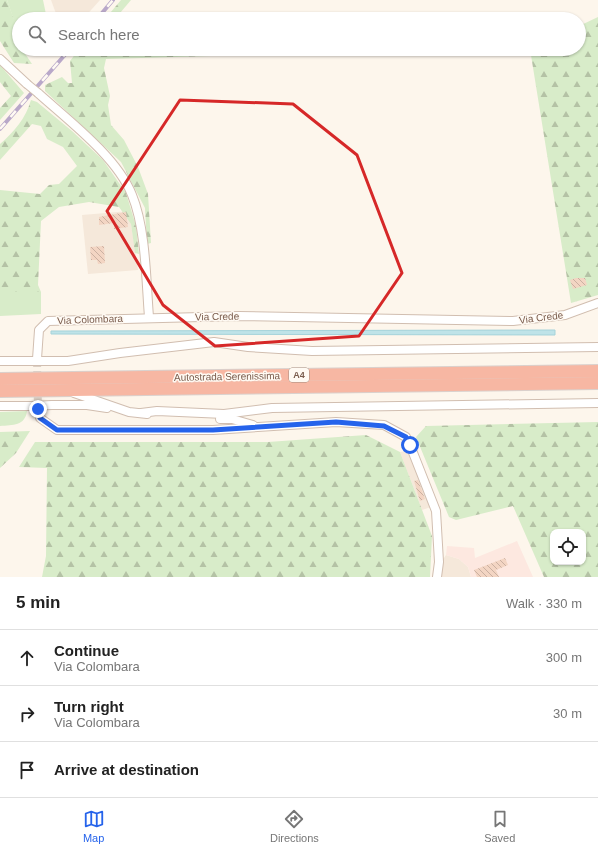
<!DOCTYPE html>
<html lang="en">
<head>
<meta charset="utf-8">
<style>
	:root { --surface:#fff; --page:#f6f6f6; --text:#222; --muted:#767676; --line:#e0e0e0; --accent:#2563eb }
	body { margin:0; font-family:Helvetica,sans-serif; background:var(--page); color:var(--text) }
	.controls { position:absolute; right:12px; bottom:12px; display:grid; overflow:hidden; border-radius:8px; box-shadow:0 1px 3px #0004 }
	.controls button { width:36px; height:36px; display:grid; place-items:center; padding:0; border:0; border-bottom:1px solid var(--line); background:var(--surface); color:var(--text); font:20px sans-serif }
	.stop { position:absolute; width:12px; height:12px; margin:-9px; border:3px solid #2563eb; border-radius:50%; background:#fff }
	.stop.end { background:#2563eb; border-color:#fff; box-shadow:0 1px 4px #0008 }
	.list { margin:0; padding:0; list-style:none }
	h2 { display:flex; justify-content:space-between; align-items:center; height:52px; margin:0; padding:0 16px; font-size:17px }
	h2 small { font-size:13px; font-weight:400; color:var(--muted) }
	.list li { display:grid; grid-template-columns:26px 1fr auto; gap:12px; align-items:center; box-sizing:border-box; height:56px; padding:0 16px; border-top:1px solid var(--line) }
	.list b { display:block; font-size:15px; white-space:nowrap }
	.list p { margin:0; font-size:13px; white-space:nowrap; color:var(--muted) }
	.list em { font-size:13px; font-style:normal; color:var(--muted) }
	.icon { flex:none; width:22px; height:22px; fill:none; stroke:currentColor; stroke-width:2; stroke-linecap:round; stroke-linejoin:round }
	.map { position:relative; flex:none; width:598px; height:577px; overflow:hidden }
	.search { position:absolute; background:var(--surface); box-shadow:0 1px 3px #0004; left:12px; right:12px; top:12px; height:44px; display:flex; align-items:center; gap:10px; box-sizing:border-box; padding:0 14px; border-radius:22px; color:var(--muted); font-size:15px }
	.sheet { height:220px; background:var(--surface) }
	nav { display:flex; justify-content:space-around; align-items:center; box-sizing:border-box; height:56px; border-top:1px solid var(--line); background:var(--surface); font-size:11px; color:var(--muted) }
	nav a { display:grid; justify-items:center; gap:2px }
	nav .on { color:var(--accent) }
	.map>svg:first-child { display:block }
	.residential { fill:#f5e8da }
	.commercial { fill:#fde8e0 }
	.grass { fill:#d8ecc9 }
	.forest { fill:url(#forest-firs); fill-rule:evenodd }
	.water { fill:#bfe3e8; stroke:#a5d3da }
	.building { fill:url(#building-back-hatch) }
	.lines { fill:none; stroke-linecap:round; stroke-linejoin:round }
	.minor-tunnel { stroke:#dcd0c4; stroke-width:8; stroke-dasharray:8 4; stroke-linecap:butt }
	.minor-casing { stroke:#d1beb0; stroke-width:10 }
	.highway-casing { stroke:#dad1cd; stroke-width:14 }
	.minor { stroke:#fff; stroke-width:8 }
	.highway { stroke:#f7b7a3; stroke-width:12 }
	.rail-casing { stroke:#b9a8c9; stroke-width:4 }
	.rail { stroke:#fffaf3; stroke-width:2.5; stroke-dasharray:8; stroke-linecap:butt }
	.minor-bridge-casing { stroke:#d1beb0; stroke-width:10; stroke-linecap:butt }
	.minor-bridge { stroke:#fff; stroke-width:8 }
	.route { stroke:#2563eb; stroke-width:5 }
	.marked { fill:none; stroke:#d62828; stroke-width:3; stroke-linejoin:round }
	.labels { text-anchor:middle; stroke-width:3; stroke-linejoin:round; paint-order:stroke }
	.shield { fill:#fffaf3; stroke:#a28b7f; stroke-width:1 }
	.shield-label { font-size:9px; font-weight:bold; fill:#7a5c4d }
	.street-label { font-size:10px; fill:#7a5c4d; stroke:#fffaf3 }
</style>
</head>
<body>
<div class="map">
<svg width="598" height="577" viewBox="0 0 598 577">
	<defs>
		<pattern id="forest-firs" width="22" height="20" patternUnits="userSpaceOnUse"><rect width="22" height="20" fill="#d8ecc9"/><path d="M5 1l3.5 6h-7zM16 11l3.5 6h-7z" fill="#b4c2a5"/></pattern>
		<pattern id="building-back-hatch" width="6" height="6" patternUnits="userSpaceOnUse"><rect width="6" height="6" fill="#f3d5c3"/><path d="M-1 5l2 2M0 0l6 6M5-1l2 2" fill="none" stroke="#cab0a1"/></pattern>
	</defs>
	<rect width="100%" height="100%" fill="#fdf6ec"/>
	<g class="residential">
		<polygon points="51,0 100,0 83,19 58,19"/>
		<polygon points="129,211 138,270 88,274 82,215"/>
		<polygon points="409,451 431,507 422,510 400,452"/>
		<polygon points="446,555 459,559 468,567 471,577 441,577 442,561"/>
	</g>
	<polygon class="commercial" points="517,541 533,577 471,577 468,567 459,559 446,555 447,546 474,548 475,558"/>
	<g class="grass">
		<polygon points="7,0 43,0 47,19 19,19 19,35"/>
		<polygon points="0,292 41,292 41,314 0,316"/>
		<path d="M27,411C25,426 13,425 0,426V412Z"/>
	</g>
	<g class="forest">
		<polygon points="0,0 7,0 15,22 19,49 22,49 32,64 14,63 0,41"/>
		<polygon points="121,0 131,0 115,19 105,19"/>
		<polygon points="598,17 598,295 571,303 530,49 579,49 579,26"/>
		<polygon points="79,49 221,49 211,56 106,59 104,68 110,96 108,105 111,125 124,140 138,167 148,194 151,243 147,244 145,208 121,162 45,91 45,85 62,77 68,83 72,83 70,61"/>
		<polygon points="0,65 24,93 0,120 0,108 11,96 0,82"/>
		<path d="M31,100L37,102L72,131L103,160L126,193L136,226L139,254L135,253L131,224L119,207L89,202L59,207L41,221L38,285L41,292H0V190L40,194L49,185L59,184L77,166L63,147L47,139L41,126L32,124L0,160V144C14,132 26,118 31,100Z"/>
		<path d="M598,422V577H544L513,506L456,520L449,517L416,437L426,426ZM553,532H583V562H553Z"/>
		<polygon points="30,431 16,453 0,468 0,432"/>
		<polygon points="366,435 400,452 432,536 430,577 42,577 46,556 47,468 19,467 35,442 268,442"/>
	</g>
	<polygon class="water" points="555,330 555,335 51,334 51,331 58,331"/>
	<g class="building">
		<polygon points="126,212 128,227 114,229 114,223 99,225 99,217"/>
		<polygon points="104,246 105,263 98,264 97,260 91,260 90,247"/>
		<polygon points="576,278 585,278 587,285 573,289 570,280"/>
		<polygon points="418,480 425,499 420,501 414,481"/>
		<polygon points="505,558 508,565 496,570 499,577 477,577 474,570"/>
	</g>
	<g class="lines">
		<polyline class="minor-tunnel" points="37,359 38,409"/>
		<defs>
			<g id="minor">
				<polyline points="0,59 27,84"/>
				<path d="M38,93C68,120 117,157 132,195C146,229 146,280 149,317"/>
				<polyline points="37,359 39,330 48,321 239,316 513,321 565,315 598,303"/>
				<polyline points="0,361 68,361 120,353 214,342 248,347 312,351 598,347"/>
				<polyline points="74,393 129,412 147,414"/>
				<polyline points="52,405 87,405 107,408"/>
				<polyline points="0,406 31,406"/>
				<polyline points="38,409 40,418 57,430 213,430 336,422 384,425 406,437 410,445 436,511 439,562 437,577"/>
				<polyline points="141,413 157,411 224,414 272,408 598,403"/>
				<polyline points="220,419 232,419 253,425"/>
			</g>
			<g id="highway">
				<polyline points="0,379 598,371"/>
				<polyline points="0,391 598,383"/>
			</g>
		</defs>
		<use href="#minor" class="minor-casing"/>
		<use href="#highway" class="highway-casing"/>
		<use href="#minor" class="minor"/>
		<use href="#highway" class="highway"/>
		<defs>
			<g id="rail">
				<polyline points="97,19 113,0"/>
				<polyline points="0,129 70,49"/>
			</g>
		</defs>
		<use href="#rail" class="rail-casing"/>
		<use href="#rail" class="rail"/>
		<defs>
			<g id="minor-bridge">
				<polyline points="27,84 38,93"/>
				<polyline points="31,406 52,405"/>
			</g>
		</defs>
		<use href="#minor-bridge" class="minor-bridge-casing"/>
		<use href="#minor-bridge" class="minor-bridge"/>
	</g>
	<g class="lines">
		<polyline class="route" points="38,409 40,418 57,430 213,430 336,422 384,426 406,437 410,445"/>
	</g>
	<path class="marked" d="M180,100L293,104L357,155L402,273L359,336L215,346L163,305L107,211Z"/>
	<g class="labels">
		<rect class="shield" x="289" y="368" width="20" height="14" rx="3"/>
		<g class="shield-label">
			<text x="299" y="378">A4</text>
		</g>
		<g class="street-label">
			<text transform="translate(217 316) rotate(-1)" y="4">Via Crede</text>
			<text transform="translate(541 317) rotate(-7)" y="4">Via Crede</text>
			<text transform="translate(90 319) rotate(-2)" y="4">Via Colombara</text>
			<text transform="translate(227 376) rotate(-1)" y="4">Autostrada Serenissima</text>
		</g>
	</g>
</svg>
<div class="controls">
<button><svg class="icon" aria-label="locate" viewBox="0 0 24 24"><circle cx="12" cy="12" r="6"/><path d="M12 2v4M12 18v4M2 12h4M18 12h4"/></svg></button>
</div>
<div class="stop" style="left:410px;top:445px"></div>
<div class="stop end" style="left:38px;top:409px"></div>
<div class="search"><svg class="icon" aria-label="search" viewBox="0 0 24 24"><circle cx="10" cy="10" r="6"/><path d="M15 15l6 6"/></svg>Search here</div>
</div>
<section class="sheet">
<h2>5 min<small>Walk · 330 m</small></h2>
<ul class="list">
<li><svg class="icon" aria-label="ahead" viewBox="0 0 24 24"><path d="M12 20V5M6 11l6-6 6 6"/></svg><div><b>Continue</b><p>Via Colombara</p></div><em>300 m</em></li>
<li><svg class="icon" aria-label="right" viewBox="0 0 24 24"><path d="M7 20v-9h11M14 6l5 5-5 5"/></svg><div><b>Turn right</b><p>Via Colombara</p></div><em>30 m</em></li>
<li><svg class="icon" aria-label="arrive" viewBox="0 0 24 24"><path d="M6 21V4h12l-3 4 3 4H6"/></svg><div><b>Arrive at destination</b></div></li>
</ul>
</section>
<nav>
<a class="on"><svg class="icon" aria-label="map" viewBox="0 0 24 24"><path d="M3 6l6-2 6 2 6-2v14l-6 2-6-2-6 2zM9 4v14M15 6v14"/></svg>Map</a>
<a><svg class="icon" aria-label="directions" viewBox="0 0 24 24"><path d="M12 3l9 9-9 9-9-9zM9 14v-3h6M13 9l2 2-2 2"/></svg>Directions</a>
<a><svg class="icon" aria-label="saved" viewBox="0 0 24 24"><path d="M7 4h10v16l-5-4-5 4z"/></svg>Saved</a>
</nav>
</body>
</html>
